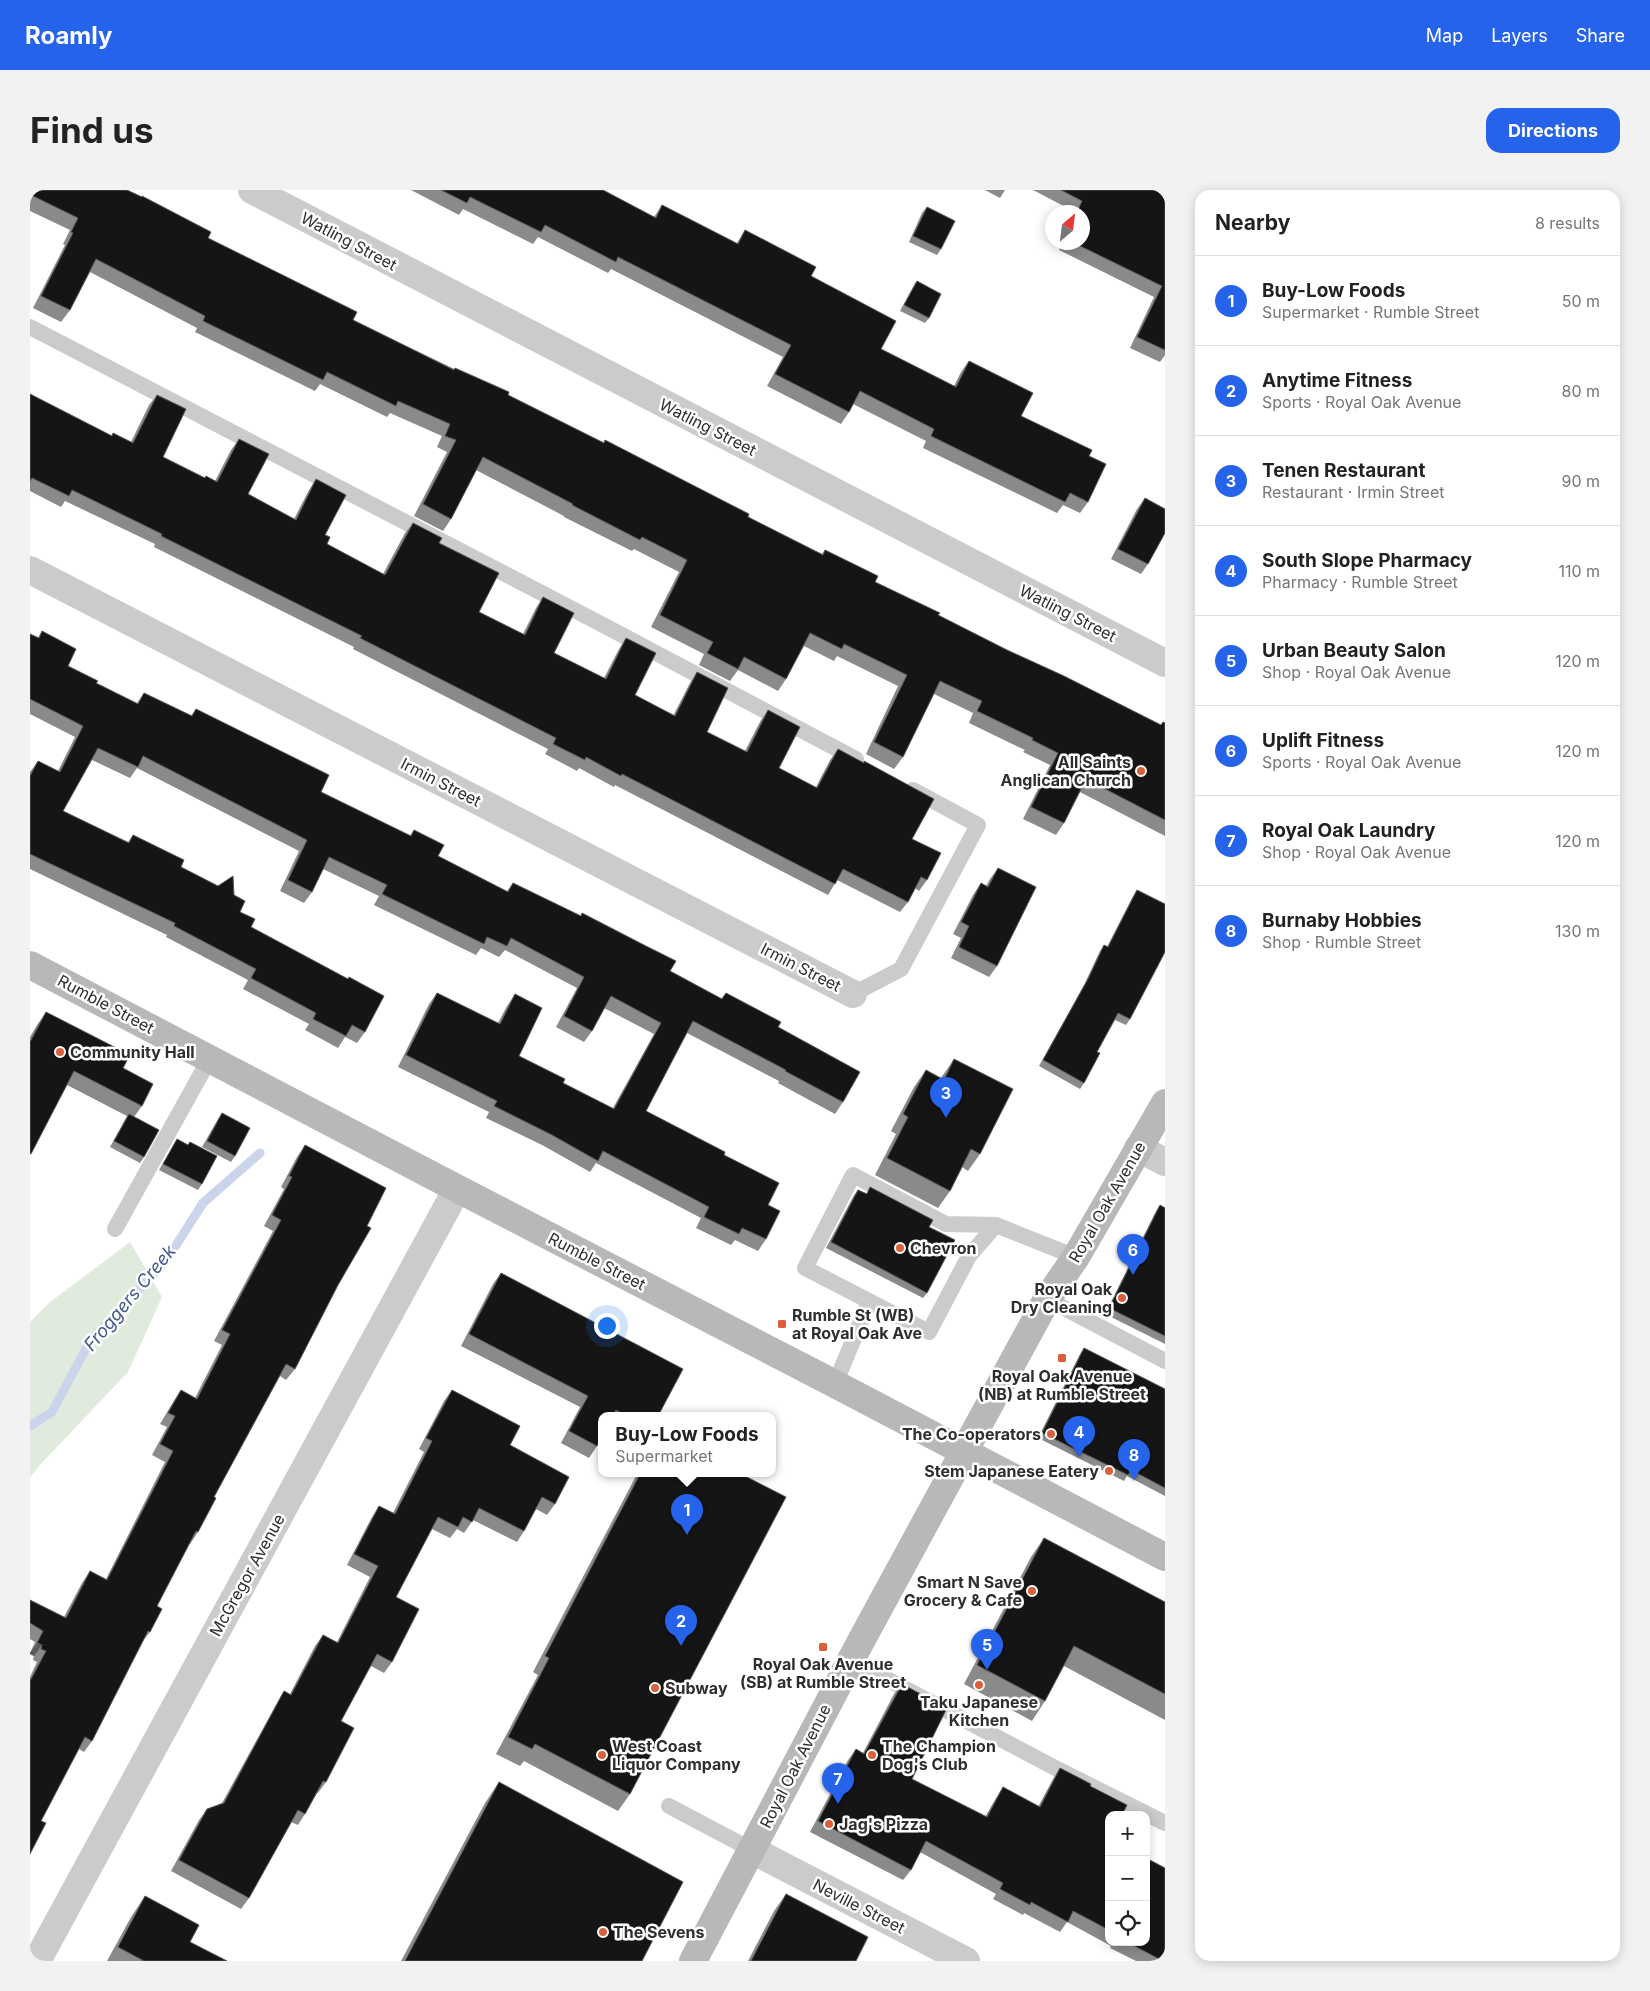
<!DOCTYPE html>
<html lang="en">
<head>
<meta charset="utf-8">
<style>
	:root { --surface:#fff; --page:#f2f2f2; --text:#222; --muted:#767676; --line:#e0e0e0; --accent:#2563eb }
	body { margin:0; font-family:Inter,sans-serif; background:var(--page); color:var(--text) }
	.controls { position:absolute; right:15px; bottom:15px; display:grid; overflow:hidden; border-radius:10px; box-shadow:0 2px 12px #0003 }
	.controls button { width:45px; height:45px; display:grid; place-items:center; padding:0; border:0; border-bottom:1px solid var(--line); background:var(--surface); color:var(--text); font:25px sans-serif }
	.compass { position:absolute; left:1015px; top:15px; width:45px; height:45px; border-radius:50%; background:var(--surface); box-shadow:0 2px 12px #0003; rotate:28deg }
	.you { position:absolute; left:576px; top:1135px; width:18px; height:18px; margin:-12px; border:4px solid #fff; border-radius:50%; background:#1a73e8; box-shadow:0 0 0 8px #1a73e833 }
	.badge { display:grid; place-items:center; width:32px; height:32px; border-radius:50%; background:var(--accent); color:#fff; font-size:16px; font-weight:700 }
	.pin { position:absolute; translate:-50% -41px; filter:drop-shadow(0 1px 2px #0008) }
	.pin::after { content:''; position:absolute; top:26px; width:18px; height:15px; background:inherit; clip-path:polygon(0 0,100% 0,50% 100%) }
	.popup { position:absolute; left:568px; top:1222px; width:178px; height:65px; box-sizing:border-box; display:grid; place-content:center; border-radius:10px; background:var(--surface); filter:drop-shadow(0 1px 4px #0005); font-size:16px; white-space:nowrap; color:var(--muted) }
	.popup b { font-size:19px; color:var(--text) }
	.popup::after { content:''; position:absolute; left:50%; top:100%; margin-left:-10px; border:10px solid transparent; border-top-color:var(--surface) }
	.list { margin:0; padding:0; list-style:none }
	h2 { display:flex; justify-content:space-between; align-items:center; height:65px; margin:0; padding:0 20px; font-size:21px }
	h2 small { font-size:16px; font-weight:400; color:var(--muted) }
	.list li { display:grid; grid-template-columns:32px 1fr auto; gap:15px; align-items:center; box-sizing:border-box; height:90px; padding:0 20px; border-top:1px solid var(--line) }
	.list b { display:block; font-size:19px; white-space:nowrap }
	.list p { margin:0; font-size:16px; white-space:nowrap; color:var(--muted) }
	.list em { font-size:16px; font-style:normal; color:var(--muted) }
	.icon { flex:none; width:28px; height:28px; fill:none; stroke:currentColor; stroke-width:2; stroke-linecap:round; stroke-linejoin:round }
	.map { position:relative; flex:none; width:1135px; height:1771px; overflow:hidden; border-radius:15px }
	header { display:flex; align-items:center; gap:30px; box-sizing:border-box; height:70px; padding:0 25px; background:var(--accent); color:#fff }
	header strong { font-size:24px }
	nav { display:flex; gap:28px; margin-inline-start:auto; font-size:18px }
	.intro { display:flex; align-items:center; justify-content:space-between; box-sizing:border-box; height:120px; padding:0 30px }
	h1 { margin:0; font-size:35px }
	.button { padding:12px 22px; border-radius:15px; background:var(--accent); color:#fff; font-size:18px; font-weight:700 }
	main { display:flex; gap:30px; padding:0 30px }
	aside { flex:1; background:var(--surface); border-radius:15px; box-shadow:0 2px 12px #0003 }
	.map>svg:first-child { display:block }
	.green { fill:#e0ebdd }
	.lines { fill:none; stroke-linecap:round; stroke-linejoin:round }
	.stream { stroke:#cad4ea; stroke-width:9 }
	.lane { stroke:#cbcbcb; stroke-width:16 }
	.street { stroke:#cbcbcb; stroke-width:28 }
	.secondary { stroke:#b8b8b8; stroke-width:28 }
	.wall { fill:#8a8a8a }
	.shaded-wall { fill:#5b5b5b }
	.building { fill:#151515; stroke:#5b5b5b }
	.poi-dot { fill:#db5f3b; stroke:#fff; stroke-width:2 }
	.labels { text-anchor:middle; stroke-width:5; stroke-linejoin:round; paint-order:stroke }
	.street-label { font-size:16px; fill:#2e2e2e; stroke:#fff }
	.poi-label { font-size:16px; font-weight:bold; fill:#2e2e2e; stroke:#fff; text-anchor:start }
	.water-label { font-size:18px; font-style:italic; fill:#41588c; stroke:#fff }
</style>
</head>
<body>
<header>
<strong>Roamly</strong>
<nav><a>Map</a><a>Layers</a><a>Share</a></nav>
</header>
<div class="intro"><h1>Find us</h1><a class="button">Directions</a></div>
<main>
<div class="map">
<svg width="1135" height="1771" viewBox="0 0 1135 1771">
	<rect width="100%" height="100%" fill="#fff"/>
	<polygon class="green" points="100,1052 132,1107 98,1182 8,1277 0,1288 0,1132 20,1112"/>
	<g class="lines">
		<polyline class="stream" points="0,1236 22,1222 60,1151 136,1071 173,1013 230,963"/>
		<g class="lane">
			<polyline points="0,137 575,436 826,569"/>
			<polyline points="823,804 871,779 948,635 883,600"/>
			<polyline points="966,1035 939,1066 899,1142 775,1078 823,985 916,1034 966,1035 1046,1067"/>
			<polyline points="85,1039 180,868"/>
			<polyline points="1017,1109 1135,1171"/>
			<polyline points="805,1194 839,1112"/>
			<polyline points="821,1470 1029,1580 1135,1633"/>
			<polyline points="639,1616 722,1660"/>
		</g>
		<g class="street">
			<polyline points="222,0 1135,473"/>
			<polyline points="0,380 823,804"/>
			<polyline points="1108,958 1135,972"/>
			<polyline points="722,1660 936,1771"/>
			<polyline points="7,1771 427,999"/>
		</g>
		<g class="secondary">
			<polyline points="0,775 405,987 805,1194 1135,1367"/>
			<polyline points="663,1771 831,1451 1017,1109 1046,1067 1135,913"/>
		</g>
	</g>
	<g class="wall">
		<polygon points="0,0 178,48 323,130 478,205 573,253 575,250 718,327 792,364 795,360 845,392 908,425 977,460 1131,535 1133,532 1135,533 1135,646 1050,602 1034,633 1026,645 993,629 1020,575 993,562 995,560 939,533 943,523 904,504 873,567 864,579 836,564 868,496 807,466 804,471 774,456 756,489 748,501 708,480 700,491 669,475 674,464 621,437 649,382 604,359 602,361 534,327 534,326 446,280 421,329 413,341 384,326 417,262 407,257 412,246 360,223 357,227 290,194 285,201 165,142 167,138 60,82 40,120 31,132 3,118 35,55 33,54 40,40 0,21"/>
		<polygon points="381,0 573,0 624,27 632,15 707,53 715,40 781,86 851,159 924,196 931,182 939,171 991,226 1059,266 1058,312 1050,323 1033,315 1027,323 893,258 896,251 823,214 819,222 811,234 737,196 753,167 581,79 578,83 508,47 503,54 433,19 429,25"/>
		<polygon points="955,0 975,0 970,8"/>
		<polygon points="1003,0 1135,0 1135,165 1130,172 1100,158 1124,107 1029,60 1033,52 1052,52 1052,22 1044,22 1045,22"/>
		<polygon points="897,17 911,59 907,65 879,52 892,23"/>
		<polygon points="887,91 899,128 895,133 870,121 883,97"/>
		<polygon points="0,204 82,246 83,243 101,252 119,215 127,205 133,267 174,288 176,286 185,291 201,260 209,249 218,304 264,329 279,300 286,289 297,354 353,384 375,343 383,333 409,353 449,422 493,444 506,418 513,407 524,463 574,488 589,459 596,448 605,505 643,526 660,493 667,482 677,542 715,561 731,530 738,520 749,578 786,597 800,570 808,559 882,649 897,690 889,701 885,698 878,712 870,722 807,690 798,705 585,595 584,597 549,578 547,581 515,564 518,559 323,459 324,457 124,357 125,354 35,311 31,317 0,301"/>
		<polygon points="1115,308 1118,374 1111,384 1081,369 1107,319"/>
		<polygon points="12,441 38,476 66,493 107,513 114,503 161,526 166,519 291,602 380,646 384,640 408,666 477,701 483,693 640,781 691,809 696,803 748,837 813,912 805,924 748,893 749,891 657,843 616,921 694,965 738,1015 736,1049 728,1061 705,1050 701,1055 666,1038 671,1028 566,973 560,982 514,956 456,928 459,922 368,877 399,814 407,803 468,833 477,816 485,804 489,866 533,893 583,918 624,844 574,818 562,841 554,852 526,837 547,798 475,760 469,767 451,758 446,765 344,715 349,706 293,679 282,702 274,713 250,701 269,661 107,578 100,588 62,570 33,621 98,652 103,645 151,677 204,705 210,722 221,737 335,842 327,853 315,847 308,858 275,840 279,834 213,799 218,790 136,747 137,745 0,679 0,582 8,571 28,581 45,547 0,524 0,444 8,448"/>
		<polygon points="968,678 967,776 959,787 921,768 931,748 923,744 943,705 951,693 956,696 960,689"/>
		<polygon points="1107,700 1100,829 1096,835 1085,830 1067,862 1054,893 1050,899 1009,876 1054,795 1070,761 1074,755 1077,757 1103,706"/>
		<polygon points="16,822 93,878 112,916 104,927 114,967 110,973 80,957 97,926 37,895 0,965 0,847 7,835"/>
		<polygon points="924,869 950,964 938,981 932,977 920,1001 908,1018 845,985 866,944 861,941 884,897 896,880 911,888"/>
		<polygon points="192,923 205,966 201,972 172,957 188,929"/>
		<polygon points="147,949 158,955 160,952 172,994 168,1000 129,980"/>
		<polygon points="275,955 308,1095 265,1179 256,1190 250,1186 184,1307 168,1342 160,1354 159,1353 127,1416 120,1442 113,1451 62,1551 54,1562 49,1559 11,1631 0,1664 0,1487 7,1472 3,1470 4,1466 0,1464 0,1463 5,1452 0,1449 0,1410 34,1427 52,1393 60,1381 76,1389 135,1272 122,1265 137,1237 130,1234 143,1212 151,1200 165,1208 192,1155 184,1151 243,1041 234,1036 254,999 251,997 267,967"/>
		<polygon points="840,997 899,1037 897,1103 893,1108 796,1058 824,1005 828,1000 836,1004"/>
		<polygon points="1130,1015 1135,1018 1135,1154 1075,1124 1126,1021"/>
		<polygon points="471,1083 628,1226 572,1226 567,1256 559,1268 531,1253 550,1217 431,1156 463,1094"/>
		<polygon points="1054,1158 1135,1199 1135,1306 1097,1286 1094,1291 1008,1248 1050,1164"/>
		<polygon points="422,1200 480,1255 525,1314 517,1325 506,1319 494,1341 487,1352 443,1330 434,1343 427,1339 420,1348 402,1339 366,1407 362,1472 354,1483 341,1476 311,1531 296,1592 288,1603 287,1603 275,1624 268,1635 261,1632 219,1708 211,1719 141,1681 169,1630 177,1619 192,1613 247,1513 254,1501 260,1504 285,1456 293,1445 307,1452 340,1387 317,1375 342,1327 349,1316 363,1323 394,1262 389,1259 414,1211"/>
		<polygon points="607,1284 711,1284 600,1604 588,1621 494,1571 490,1576 466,1564 508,1485 503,1482"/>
		<polygon points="1014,1348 1135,1412 1135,1530 1034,1476 1015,1511 1002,1531 934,1494 1001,1367"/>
		<polygon points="872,1494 882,1589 955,1627 966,1608 973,1597 1008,1617 1023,1589 1030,1578 1060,1596 1079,1625 1079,1752 1116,1752 1135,1771 1106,1771 1080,1758 1081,1756 1037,1732 1030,1742 994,1723 993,1725 963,1709 966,1704 890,1662 881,1680 873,1690 780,1642 818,1570 826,1559 833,1563 864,1504"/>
		<polygon points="469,1592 612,1771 371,1771 455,1613"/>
		<polygon points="756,1704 826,1771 718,1771 744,1721"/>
		<polygon points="115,1706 160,1752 197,1771 77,1771 101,1727"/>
	</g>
	<polygon class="shaded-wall" points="7,1453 12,1455 4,1466 0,1464 0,1463"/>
	<g class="building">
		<polygon points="0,0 97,0 112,7 112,6 181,42 178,48 327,122 323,130 424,180 425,178 479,202 478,205 574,253 575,250 719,324 718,327 793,365 795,360 848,386 845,392 910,423 908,425 977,460 1034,486 1131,535 1133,532 1135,533 1135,630 1056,589 1034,633 1001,617 1028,563 1002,550 1003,548 947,521 952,511 910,491 873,567 844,552 877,485 814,454 812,459 780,443 756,489 714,467 708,479 677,463 683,452 630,425 657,370 612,347 610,350 542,315 543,314 453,267 421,329 393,314 426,250 415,246 420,234 368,211 366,216 297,182 293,190 173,131 175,126 66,69 40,120 11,106 43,43 41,42 48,28 1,5 0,7"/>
		<polygon points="411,0 573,0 626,28 632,15 708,54 715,40 786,77 781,86 866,131 851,159 926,197 939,171 1003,203 991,226 1062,260 1059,266 1076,274 1058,312 1040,303 1035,312 901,246 904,239 830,201 819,222 745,184 761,155 588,67 586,72 515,35 511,42 440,7 437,13"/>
		<polygon points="1031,0 1135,0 1135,160 1107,147 1132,96 1042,52 1052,52 1052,22 1047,22 1052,11"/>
		<polygon points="897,17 925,31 911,59 883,46"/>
		<polygon points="887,91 911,104 899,128 874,115"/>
		<polygon points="0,204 82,246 83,243 103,253 127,205 156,219 133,267 175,288 176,286 187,292 209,249 239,264 218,304 266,330 286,289 316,305 295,345 300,347 297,354 355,385 383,333 412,348 409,353 469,383 449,422 495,445 513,407 544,423 524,463 576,489 596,448 626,463 605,505 645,526 667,482 698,498 677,542 717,562 738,520 770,537 749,578 787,598 808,559 834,573 834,571 904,609 882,649 911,663 897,690 891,687 878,712 813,679 805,694 592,584 591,586 556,567 555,570 523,554 526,548 330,448 332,446 131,346 132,344 42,300 39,306 2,288 0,291"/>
		<polygon points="1115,308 1135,319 1135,343 1118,374 1088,359"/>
		<polygon points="12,441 46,459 38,476 68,491 66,493 108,514 114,503 162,526 166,519 299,585 291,602 381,646 384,640 414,655 408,666 478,702 483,693 551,726 552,723 614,755 646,771 640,781 692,809 696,803 751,832 748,837 830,882 813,912 755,881 756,880 663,831 616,921 695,962 694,965 749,993 738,1015 750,1021 736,1049 712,1038 709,1044 674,1027 679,1017 573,961 568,971 522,945 464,916 467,911 376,865 407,803 470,834 485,804 512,818 489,866 535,889 533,893 584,919 631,833 581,806 562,841 534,826 554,787 481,748 477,756 457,747 454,754 352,704 357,695 299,667 282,702 258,690 277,650 113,566 108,577 68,558 33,621 99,653 103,645 154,670 151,677 188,696 203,686 204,705 215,711 210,722 225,729 221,737 318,789 319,787 354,806 335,842 322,835 316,846 283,829 286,823 221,788 226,779 144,736 145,733 0,664 0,586 8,571 30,582 53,536 0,509 0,444 9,448"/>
		<polygon points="968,678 1006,697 967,776 929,757 939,736 931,732 941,713 951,693 958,697"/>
		<polygon points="1107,700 1135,714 1135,762 1100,829 1088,823 1067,862 1070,863 1054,893 1013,870 1058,789 1074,755 1078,757"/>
		<polygon points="16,822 100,865 93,878 123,894 112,916 44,881 1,964 0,963 0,852"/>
		<polygon points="924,869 983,899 950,964 941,959 920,1001 857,968 878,927 873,924 896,880 914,890"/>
		<polygon points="192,923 220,938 205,966 177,951"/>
		<polygon points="99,924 129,940 114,967 84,951"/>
		<polygon points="147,949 158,955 160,952 187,966 172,994 133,974"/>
		<polygon points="275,955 356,998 337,1036 341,1038 308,1095 265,1179 256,1174 184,1307 186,1308 168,1342 166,1341 127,1416 132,1419 120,1442 118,1441 62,1551 55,1547 11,1631 16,1633 0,1664 0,1491 16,1461 11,1459 12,1455 7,1453 13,1441 0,1433 0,1410 36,1428 60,1381 77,1390 143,1261 130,1254 145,1226 138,1223 151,1200 167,1209 200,1144 192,1140 251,1030 242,1025 262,987 259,986"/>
		<polygon points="840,997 903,1030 899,1037 925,1050 897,1103 801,1052 828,1000 837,1004"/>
		<polygon points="1130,1015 1135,1018 1135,1146 1079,1118"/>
		<polygon points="471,1083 653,1179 628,1226 597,1226 586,1220 582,1226 572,1226 572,1246 567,1256 539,1241 558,1206 439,1144"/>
		<polygon points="1054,1158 1135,1199 1135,1298 1101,1280 1098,1285 1012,1243"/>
		<polygon points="422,1200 490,1236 480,1255 539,1287 525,1314 512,1307 494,1341 449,1318 442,1332 433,1327 428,1337 408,1327 366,1407 389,1419 362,1472 347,1464 311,1531 324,1538 296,1592 293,1591 275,1624 268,1620 219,1708 149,1670 177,1619 194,1613 254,1501 261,1505 293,1445 308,1453 348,1376 324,1364 349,1316 365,1324 402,1251 396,1248"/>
		<polygon points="610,1284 711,1284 756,1307 600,1604 505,1554 502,1559 478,1547 519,1468 515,1466"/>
		<polygon points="1014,1348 1135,1412 1135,1504 1044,1456 1015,1511 947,1475"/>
		<polygon points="872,1494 917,1518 882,1589 957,1627 973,1597 1010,1617 1030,1578 1061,1594 1060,1596 1097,1615 1092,1625 1079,1625 1079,1740 1043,1721 1038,1732 1001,1712 1000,1715 970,1699 973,1693 896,1651 881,1680 788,1631 826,1559 834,1564"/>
		<polygon points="469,1592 653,1692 612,1771 375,1771"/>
		<polygon points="1116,1668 1135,1678 1135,1771 1133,1771 1097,1752 1116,1752"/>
		<polygon points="756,1704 838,1747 826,1771 721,1771"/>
		<polygon points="115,1706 169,1735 160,1752 197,1771 114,1771 88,1757"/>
	</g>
	<g class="poi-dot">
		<circle cx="1111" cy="581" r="5"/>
		<circle cx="30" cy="862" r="5"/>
		<circle cx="870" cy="1058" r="5"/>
		<circle cx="1092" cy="1108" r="5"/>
		<rect x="747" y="1129" width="10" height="10" rx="2.5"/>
		<rect x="1027" y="1163" width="10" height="10" rx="2.5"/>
		<circle cx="1021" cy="1244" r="5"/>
		<circle cx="1079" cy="1281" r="5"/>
		<circle cx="1002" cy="1401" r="5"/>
		<rect x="788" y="1452" width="10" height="10" rx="2.5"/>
		<circle cx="949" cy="1495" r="5"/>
		<circle cx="625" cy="1498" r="5"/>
		<circle cx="572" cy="1565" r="5"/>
		<circle cx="842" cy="1565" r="5"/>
		<circle cx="799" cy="1634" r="5"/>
		<circle cx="573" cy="1742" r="5"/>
	</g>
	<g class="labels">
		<g class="street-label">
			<text transform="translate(319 51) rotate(28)" y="6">Watling Street</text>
			<text transform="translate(678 237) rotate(27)" y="6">Watling Street</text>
			<text transform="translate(1038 423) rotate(27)" y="6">Watling Street</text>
			<text transform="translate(411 592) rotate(27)" y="6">Irmin Street</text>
			<text transform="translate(771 777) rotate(27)" y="6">Irmin Street</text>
			<text transform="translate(76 814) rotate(28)" y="6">Rumble Street</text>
			<text transform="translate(1077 1012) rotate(-60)" y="6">Royal Oak Avenue</text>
			<text transform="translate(567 1071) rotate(27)" y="6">Rumble Street</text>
			<text transform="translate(217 1385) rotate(-61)" y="6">McGregor Avenue</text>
			<text transform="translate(765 1576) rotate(-63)" y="6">Royal Oak Avenue</text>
			<text transform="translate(829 1716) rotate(27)" y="6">Neville Street</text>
		</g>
		<g class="poi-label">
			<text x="1101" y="578" text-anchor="end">All Saints<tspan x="1101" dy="18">Anglican Church</tspan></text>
			<text x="40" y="868">Community Hall</text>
			<text x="880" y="1064">Chevron</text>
			<text x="1082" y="1105" text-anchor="end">Royal Oak<tspan x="1082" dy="18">Dry Cleaning</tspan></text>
			<text x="762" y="1131">Rumble St (WB)<tspan x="762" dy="18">at Royal Oak Ave</tspan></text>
			<text x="1032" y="1192" text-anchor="middle">Royal Oak Avenue<tspan x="1032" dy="18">(NB) at Rumble Street</tspan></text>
			<text x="1011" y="1250" text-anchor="end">The Co-operators</text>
			<text x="1069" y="1287" text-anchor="end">Stem Japanese Eatery</text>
			<text x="992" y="1398" text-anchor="end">Smart N Save<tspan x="992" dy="18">Grocery &amp; Cafe</tspan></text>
			<text x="793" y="1480" text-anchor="middle">Royal Oak Avenue<tspan x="793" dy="18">(SB) at Rumble Street</tspan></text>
			<text x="635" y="1504">Subway</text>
			<text x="949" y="1518" text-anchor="middle">Taku Japanese<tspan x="949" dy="18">Kitchen</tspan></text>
			<text x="582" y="1562">West Coast<tspan x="582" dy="18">Liquor Company</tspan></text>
			<text x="852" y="1562">The Champion<tspan x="852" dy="18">Dog's Club</tspan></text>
			<text x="809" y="1640">Jag's Pizza</text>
			<text x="583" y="1748">The Sevens</text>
		</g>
		<g class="water-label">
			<text transform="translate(100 1108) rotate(-50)" y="6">Froggers Creek</text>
		</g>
	</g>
</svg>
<div class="controls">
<button>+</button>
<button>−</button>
<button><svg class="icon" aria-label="locate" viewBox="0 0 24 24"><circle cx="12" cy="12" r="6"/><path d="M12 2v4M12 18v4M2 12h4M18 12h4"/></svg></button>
</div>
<svg class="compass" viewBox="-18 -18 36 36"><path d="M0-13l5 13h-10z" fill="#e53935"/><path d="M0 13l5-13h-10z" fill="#767676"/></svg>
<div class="you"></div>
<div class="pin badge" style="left:657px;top:1345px">1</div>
<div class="popup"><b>Buy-Low Foods</b>Supermarket</div>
<div class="pin badge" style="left:651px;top:1456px">2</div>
<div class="pin badge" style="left:916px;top:928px">3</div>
<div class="pin badge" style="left:1049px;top:1267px">4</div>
<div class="pin badge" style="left:957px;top:1480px">5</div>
<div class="pin badge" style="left:1103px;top:1085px">6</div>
<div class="pin badge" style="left:808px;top:1614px">7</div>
<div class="pin badge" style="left:1104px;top:1290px">8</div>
</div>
<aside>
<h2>Nearby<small>8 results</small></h2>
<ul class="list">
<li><span class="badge">1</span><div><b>Buy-Low Foods</b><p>Supermarket · Rumble Street</p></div><em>50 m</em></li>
<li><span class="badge">2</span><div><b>Anytime Fitness</b><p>Sports · Royal Oak Avenue</p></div><em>80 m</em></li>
<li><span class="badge">3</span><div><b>Tenen Restaurant</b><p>Restaurant · Irmin Street</p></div><em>90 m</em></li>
<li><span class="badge">4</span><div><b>South Slope Pharmacy</b><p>Pharmacy · Rumble Street</p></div><em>110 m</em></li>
<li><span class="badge">5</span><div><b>Urban Beauty Salon</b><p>Shop · Royal Oak Avenue</p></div><em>120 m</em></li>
<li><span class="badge">6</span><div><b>Uplift Fitness</b><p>Sports · Royal Oak Avenue</p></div><em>120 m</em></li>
<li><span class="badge">7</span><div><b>Royal Oak Laundry</b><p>Shop · Royal Oak Avenue</p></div><em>120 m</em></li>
<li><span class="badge">8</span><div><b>Burnaby Hobbies</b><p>Shop · Rumble Street</p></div><em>130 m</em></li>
</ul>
</aside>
</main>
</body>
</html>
